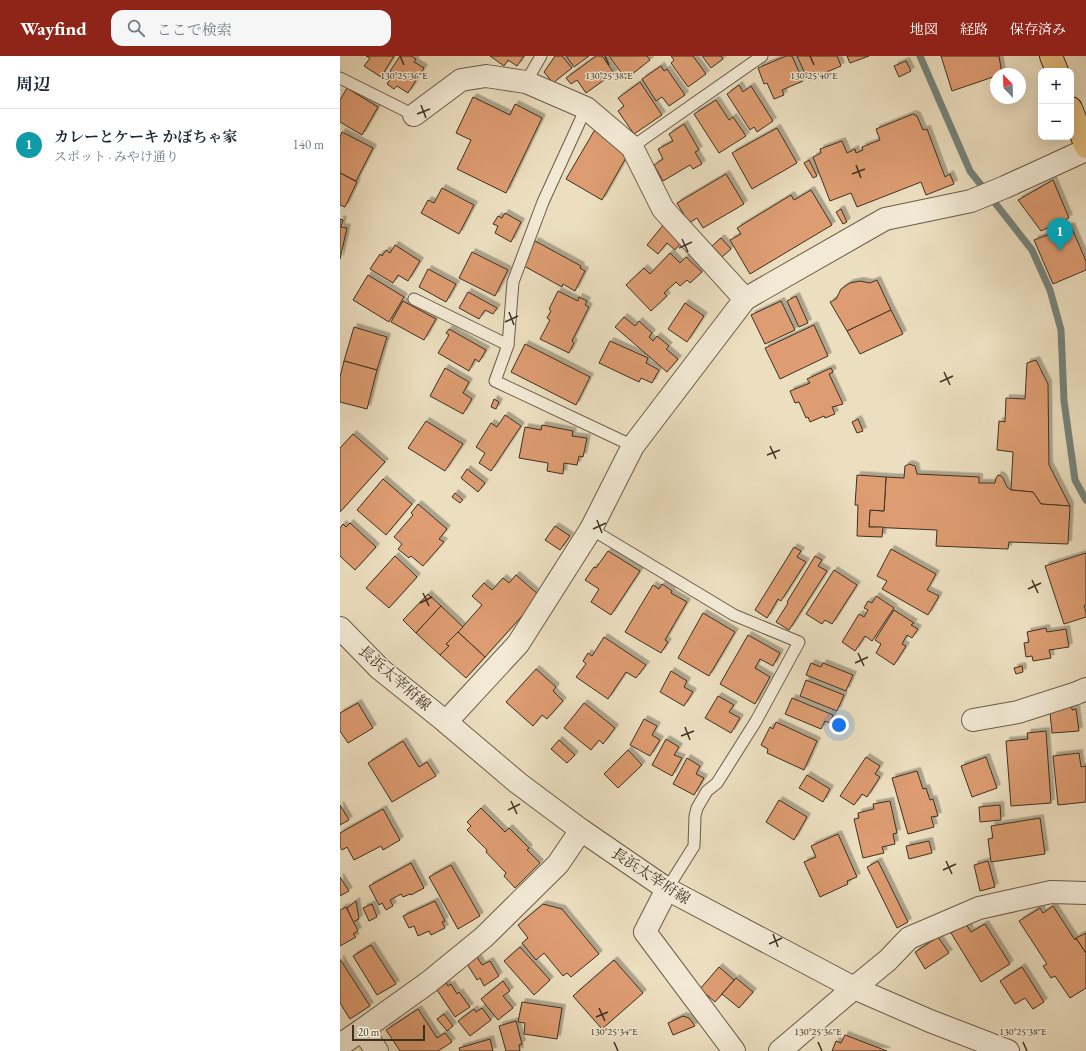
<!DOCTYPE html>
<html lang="ja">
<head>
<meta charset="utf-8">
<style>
	:root { --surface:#fff; --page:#f6f6f7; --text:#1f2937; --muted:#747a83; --line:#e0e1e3; --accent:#8f2418 }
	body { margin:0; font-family:"EB Garamond","Noto Serif JP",serif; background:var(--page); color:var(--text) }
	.controls { position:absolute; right:12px; top:12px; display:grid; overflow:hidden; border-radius:8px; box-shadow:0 4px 16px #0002 }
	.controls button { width:36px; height:36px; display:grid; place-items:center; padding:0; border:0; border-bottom:1px solid var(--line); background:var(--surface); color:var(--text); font:20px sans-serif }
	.compass { position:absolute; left:650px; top:12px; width:36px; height:36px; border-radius:50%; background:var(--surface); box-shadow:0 4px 16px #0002; rotate:337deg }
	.scale { position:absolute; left:12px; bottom:10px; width:73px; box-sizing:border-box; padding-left:4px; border:2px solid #3e3021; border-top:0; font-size:11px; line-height:14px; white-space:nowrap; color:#3e3021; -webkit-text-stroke:3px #f3ead6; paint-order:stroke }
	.you { position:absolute; left:499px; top:669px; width:14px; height:14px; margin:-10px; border:3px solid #fff; border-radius:50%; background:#1a73e8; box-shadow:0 0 0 6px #1a73e833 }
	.badge { display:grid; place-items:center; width:26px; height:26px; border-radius:50%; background:var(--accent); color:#fff; font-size:13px; font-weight:700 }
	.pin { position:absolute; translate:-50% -33px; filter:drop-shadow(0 1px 2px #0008) }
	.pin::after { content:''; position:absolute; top:21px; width:14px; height:12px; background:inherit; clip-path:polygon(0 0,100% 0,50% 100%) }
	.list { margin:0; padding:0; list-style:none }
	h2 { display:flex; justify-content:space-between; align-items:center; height:52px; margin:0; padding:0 16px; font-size:17px }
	h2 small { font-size:13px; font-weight:400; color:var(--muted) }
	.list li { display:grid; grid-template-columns:26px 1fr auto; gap:12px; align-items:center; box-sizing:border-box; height:72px; padding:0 16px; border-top:1px solid var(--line) }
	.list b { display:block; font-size:15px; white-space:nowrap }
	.list p { margin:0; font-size:13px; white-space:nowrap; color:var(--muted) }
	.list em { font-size:13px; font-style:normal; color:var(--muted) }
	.icon { flex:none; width:22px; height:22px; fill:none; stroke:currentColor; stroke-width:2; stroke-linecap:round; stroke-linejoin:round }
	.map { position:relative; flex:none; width:746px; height:995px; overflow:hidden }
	header { display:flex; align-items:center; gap:24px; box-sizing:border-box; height:56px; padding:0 20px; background:var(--accent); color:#fff }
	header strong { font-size:19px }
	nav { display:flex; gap:22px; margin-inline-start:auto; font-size:14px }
	.search { width:280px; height:36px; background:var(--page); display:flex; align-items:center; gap:10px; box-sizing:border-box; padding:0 14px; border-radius:12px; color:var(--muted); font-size:15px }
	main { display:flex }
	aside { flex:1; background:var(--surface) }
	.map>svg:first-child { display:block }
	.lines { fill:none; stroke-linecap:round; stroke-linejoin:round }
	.stream { stroke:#75837c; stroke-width:7 }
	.building { fill:#dd9c71; stroke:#3e3021; filter:url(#shadow) }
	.service-casing { stroke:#6a5c49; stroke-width:13 }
	.minor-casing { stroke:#6a5c49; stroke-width:24 }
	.tertiary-casing { stroke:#6a5c49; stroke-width:24 }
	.trunk-casing { stroke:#3e3021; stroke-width:24 }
	.service { stroke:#f3ead6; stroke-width:11 }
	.minor { stroke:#f3ead6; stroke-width:22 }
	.tertiary { stroke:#f3ead6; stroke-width:22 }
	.trunk { stroke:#e6c080; stroke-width:22 }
	.ticks { fill:none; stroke:#3e3021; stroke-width:1.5 }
	.labels { text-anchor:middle; stroke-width:3; stroke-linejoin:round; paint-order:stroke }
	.street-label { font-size:15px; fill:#3e3021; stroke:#f3ead6 }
	.ticks-label { font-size:10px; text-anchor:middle; fill:#3e3021; stroke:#f3ead6; stroke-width:3; stroke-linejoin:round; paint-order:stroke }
</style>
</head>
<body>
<header>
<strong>Wayfind</strong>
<div class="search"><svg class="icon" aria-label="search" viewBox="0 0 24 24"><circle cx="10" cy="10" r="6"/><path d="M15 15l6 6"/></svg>ここで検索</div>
<nav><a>地図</a><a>経路</a><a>保存済み</a></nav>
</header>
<main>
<aside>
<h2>周辺<small></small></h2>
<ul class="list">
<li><span class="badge" style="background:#0f9aa8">1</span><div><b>カレーとケーキ かぼちゃ家</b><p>スポット · みやけ通り</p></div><em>140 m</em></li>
</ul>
</aside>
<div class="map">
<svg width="746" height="995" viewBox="0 0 746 995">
	<defs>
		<filter id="shadow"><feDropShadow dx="3.5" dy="-3.5" stdDeviation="0" flood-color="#0004"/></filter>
	</defs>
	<rect width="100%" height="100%" fill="#ecdfc0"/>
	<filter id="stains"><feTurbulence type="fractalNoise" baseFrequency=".005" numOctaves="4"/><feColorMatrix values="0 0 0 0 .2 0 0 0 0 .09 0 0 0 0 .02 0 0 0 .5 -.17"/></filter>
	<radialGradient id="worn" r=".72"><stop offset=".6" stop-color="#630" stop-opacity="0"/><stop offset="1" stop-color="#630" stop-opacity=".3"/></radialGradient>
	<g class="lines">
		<polyline class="stream" points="580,0 630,115 692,194 710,234 721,274 724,345 735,424 746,444"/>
	</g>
	<g class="building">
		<polygon points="26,0 54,0 41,21 24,10 30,2"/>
		<polygon points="60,0 71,0 76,3 74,6 84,12 68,37 57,30 54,33 47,28 54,18 50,15"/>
		<polygon points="150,0 184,0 177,10 168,4 164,10"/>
		<polygon points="215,0 222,0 232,12 213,27 204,16"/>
		<polygon points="226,0 249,0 234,11"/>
		<polygon points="256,0 262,0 274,17 246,37 237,24 231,28 226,22"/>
		<polygon points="269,0 307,0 310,4 286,23"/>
		<polygon points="331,0 353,0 366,18 348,31 331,7 334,4"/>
		<polygon points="362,0 381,0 383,3 371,12"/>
		<polygon points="446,0 452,0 463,25 442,34 444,39 434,43 427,27 424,28 418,12"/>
		<polygon points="457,0 497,0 501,10 468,24"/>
		<polygon points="507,0 529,0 510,7"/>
		<polygon points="601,0 659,0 662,18 656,18 656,20 612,35"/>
		<polygon points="566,5 571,15 559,21 554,10"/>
		<polygon points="321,10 324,15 327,13 345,39 329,50 322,41 316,45 302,23"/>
		<polygon points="300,26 322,59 294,78 278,55 284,50 278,42"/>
		<polygon points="399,29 403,36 411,30 433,65 417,76 414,71 410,74 387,38"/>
		<polygon points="7,32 38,51 22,79 0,66 0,44"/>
		<polygon points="133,41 170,59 175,48 202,62 166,137 117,113 131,84 116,77"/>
		<polygon points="376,44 389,64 393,61 406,80 379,97 354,58"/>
		<polygon points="573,58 577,60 583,74 587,73 605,121 610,118 614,128 586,139 581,126 517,151 511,137 490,145 473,101 481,97 480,93 502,85 507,97 515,93 516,97 523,94 522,91 540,84 536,73"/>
		<polygon points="344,68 359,94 355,96 362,108 353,113 350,109 323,125 314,109 323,103 318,93 333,85 329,78"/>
		<polygon points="257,70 287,100 262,144 226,123"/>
		<polygon points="437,72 457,107 412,133 392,97"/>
		<polygon points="2,76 33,92 16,125 0,117 0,81"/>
		<polygon points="469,104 477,120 473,122 464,107"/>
		<polygon points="0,117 17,126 5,151 0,149"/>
		<polygon points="386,118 404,148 363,172 357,162 349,167 337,147"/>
		<polygon points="713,124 729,162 701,175 678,144"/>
		<polygon points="102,132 134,149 119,178 81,157 88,144 94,147"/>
		<polygon points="471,134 492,169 410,218 390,184 401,178 397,172 451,139 454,144"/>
		<polygon points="501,153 507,166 503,168 496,156"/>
		<polygon points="165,157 181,166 171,186 155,177 158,170 153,168 158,160 162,162"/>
		<polygon points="0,163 3,164 1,171 7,172 0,203"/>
		<polygon points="324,168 343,184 335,194 327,187 318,198 307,189"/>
		<polygon points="731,170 746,205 746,214 713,228 694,184"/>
		<polygon points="381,182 391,193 382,201 372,190"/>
		<polygon points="195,185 241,210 240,212 245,215 235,235 223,228 222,231 184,210 189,201 187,200"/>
		<polygon points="55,189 80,205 68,225 58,219 53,227 30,213 40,198 42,200 46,194 50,197"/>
		<polygon points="132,196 168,214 155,240 119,222"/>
		<polygon points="330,197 340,207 346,201 362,216 350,227 347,224 340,230 336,226 324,237 327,240 311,255 286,229 304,212 310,218"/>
		<polygon points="88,213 116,228 106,246 79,231"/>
		<polygon points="28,219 64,241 49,266 13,244"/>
		<polygon points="537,224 551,254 507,275 490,246 496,243 501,233 510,227 520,225 530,227"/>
		<polygon points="218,235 238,245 239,241 247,245 245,249 249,251 232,285 234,287 229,297 200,283 210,264 207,262 211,255 209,253"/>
		<polygon points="128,236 157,252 153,258 145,254 139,263 119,252"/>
		<polygon points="456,240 468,267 459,271 447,245"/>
		<polygon points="63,245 96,263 84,284 51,266"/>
		<polygon points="441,245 455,274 425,288 411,259"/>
		<polygon points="345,247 364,260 347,286 328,273"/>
		<polygon points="551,254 563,278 520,298 507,275"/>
		<polygon points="284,261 295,270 299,265 312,277 309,281 313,285 317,280 329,290 326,293 338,303 327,316 275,271"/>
		<polygon points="474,269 488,300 440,323 425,292"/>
		<polygon points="14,271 47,281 37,314 4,305"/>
		<polygon points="109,273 146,294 139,306 135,303 129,315 98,297 109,279 106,277"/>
		<polygon points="270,285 308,302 306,307 319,314 312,327 301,322 299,326 259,307"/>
		<polygon points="185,288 250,321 236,349 171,316"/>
		<polygon points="696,304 708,328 709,409 730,450 701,448 693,436 671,434 673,396 657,394 659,365 665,366 666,342 685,343 687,307"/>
		<polygon points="4,305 37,314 27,353 0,346 0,321"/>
		<polygon points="105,312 129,326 123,337 132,343 123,358 90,340"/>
		<polygon points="491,312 493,316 489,318 503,348 492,351 495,358 485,362 484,360 470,366 468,361 466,362 459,346 455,347 450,335 470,327 467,323"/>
		<polygon points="154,343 159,346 156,353 151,351"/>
		<polygon points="165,359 181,370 151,415 139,407 145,397 136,391 151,367 157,371"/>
		<polygon points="518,363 523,375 517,377 512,366"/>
		<polygon points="86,365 123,388 105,415 68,392"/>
		<polygon points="202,369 233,375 232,380 247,382 243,401 239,400 237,409 224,407 223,418 207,415 208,407 179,402 185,371 201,374"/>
		<polygon points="13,378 45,406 0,456 0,392"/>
		<polygon points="569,408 575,410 577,418 639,421 639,427 655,427 656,422 658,419 661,420 663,422 667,431 671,434 693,436 701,448 730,450 728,488 669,486 668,493 596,490 597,474 529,471 530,454 544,455 546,421 564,422 565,410"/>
		<polygon points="127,413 145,427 138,436 121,422"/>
		<polygon points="517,419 546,421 544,455 530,454 529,471 543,471 542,481 517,480 518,449 515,449"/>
		<polygon points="43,423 72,448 46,479 17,454"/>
		<polygon points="115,437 123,444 120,447 112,441"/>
		<polygon points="78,448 107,473 99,483 104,486 83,510 71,500 69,502 58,493 62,488 54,481 73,459 71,457"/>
		<polygon points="10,467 36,491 15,514 0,500 0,472 3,468 6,471"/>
		<polygon points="215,470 230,480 220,494 205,484"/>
		<polygon points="454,491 461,495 457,501 466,506 441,545 438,543 427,562 415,554"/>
		<polygon points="551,493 596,518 587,534 599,540 588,559 542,533 547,525 537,520"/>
		<polygon points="268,495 300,515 271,559 251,546 259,533 245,524 254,511 256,512"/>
		<polygon points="746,497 746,549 744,550 746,556 746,561 724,568 705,510"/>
		<polygon points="55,500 77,521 49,552 26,532"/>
		<polygon points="475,500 482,504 478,510 487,515 449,574 436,566 448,547 447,546"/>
		<polygon points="494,514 517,529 492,568 485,564 482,568 466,558"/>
		<polygon points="176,519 200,540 145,601 118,576 142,549 132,540 144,527 152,534 163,522 169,527"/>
		<polygon points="322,528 332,535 331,537 347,546 325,584 328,586 321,597 285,576 313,529 319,533"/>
		<polygon points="88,538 101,550 76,577 63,564"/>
		<polygon points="536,540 554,552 532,585 525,580 515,595 502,586 519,558 524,561 528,554 524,552 528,545 532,547"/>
		<polygon points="101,550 123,571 106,588 109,590 100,599 76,577"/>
		<polygon points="554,554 574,567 571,569 578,573 572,582 567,579 562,588 566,590 554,609 536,597 541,588 535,584"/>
		<polygon points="363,557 395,576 369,620 338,602"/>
		<polygon points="706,572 707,576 726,573 729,591 709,594 711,602 693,605 692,600 686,601 684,587 689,586 687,576"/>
		<polygon points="118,576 145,601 126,622 100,599 109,590 106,588"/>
		<polygon points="408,579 440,597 433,610 420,603 415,612 430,621 415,648 380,628"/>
		<polygon points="264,581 306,609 296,622 286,616 268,643 236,621 246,608 243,605 248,597 252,600"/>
		<polygon points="471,607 481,611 483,607 513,619 506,635 466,619"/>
		<polygon points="682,610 683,616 676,618 674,612"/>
		<polygon points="196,613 216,631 213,635 223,645 207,663 202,659 193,670 166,646"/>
		<polygon points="331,615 347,625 344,631 353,636 344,650 320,636"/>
		<polygon points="466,624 504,639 497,655 460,640"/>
		<polygon points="378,640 394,649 389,656 400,662 391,677 365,662"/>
		<polygon points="452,642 493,659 490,667 485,665 481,673 445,658"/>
		<polygon points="731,644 732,654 736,653 739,675 712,677 709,646"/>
		<polygon points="18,647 33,672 8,687 0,675 0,657"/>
		<polygon points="244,647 275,672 263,688 259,684 251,694 224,672"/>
		<polygon points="304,663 317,670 312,679 320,684 310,700 290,689"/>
		<polygon points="436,666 477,685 464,714 427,697 428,693 421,689 430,671 433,673"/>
		<polygon points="706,675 711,747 671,750 666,685 688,683 687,677"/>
		<polygon points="326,683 339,691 334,699 342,702 332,720 312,709"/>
		<polygon points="219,684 235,699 227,707 211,693"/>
		<polygon points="63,685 79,711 87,706 96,720 52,746 28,707"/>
		<polygon points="288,694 302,709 278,732 264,718"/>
		<polygon points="739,697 741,711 746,710 746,746 718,749 713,700"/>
		<polygon points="526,701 540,710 535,718 540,721 527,741 522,738 514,749 500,740"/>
		<polygon points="646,701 657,732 632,741 621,710"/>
		<polygon points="347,702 360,710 356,718 364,722 354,739 333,728"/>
		<polygon points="577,715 583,733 586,732 590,744 593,743 598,760 591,761 594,771 568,778 552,722"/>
		<polygon points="467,719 490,733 483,746 459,732"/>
		<polygon points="439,744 467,761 454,784 426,766"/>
		<polygon points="550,745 557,777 553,778 555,788 542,791 544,797 523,802 514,763 519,762 518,757 534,753 533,748"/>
		<polygon points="0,749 9,764 0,769"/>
		<polygon points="660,749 661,764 640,766 639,751"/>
		<polygon points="141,752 165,776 169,772 189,792 187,794 200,807 175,832 164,820 166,817 146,796 147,794 127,774 131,770 127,766"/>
		<polygon points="43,753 60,784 43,794 41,790 14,804 7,791 2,794 0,791 0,777"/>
		<polygon points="700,762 705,798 651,806 648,783 653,782 651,770"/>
		<polygon points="498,778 517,821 507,825 508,828 480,841 464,806 476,801 471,790"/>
		<polygon points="589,785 592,797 569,803 566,790"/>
		<polygon points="538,805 568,866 557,872 527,811"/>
		<polygon points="648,805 655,831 640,835 634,809"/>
		<polygon points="71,807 84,832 71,839 70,838 63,841 61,838 50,844 53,850 46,854 42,847 39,849 29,830"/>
		<polygon points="111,809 140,860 118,873 89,821"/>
		<polygon points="0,821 9,835 0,840"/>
		<polygon points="16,845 19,863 13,866 7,852"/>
		<polygon points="95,845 105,865 102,866 105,872 91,879 89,875 78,880 74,870 69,872 63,860"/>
		<polygon points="32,848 37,861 29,865 23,852"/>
		<polygon points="203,848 222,853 259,898 231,921 227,917 223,920 204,897 196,904 182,887 188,882 178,869"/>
		<polygon points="713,850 735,884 736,882 746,897 746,932 730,942 715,920 711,922 703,910 707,908 679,865 700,852 703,857"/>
		<polygon points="6,851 18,875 13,878 16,881 0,890 0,854"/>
		<polygon points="626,868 631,876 645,868 670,908 641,926 611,877"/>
		<polygon points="746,877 746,897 736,882"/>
		<polygon points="598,881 609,897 585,913 575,896"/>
		<polygon points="31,889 56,928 37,939 13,900"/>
		<polygon points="180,891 210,924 194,939 164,905"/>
		<polygon points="137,901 142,909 150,905 159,920 144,930 140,922 137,924 127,908"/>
		<polygon points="0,903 30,950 10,963 0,947"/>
		<polygon points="274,904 303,937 262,973 233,940"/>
		<polygon points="379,911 394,924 375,946 360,933"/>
		<polygon points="682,911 704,946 693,953 685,942 675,948 660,925"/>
		<polygon points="396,922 413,936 399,952 382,938"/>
		<polygon points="163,925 170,935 163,940 173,952 158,964 141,943"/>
		<polygon points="106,927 108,930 111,928 117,938 119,936 130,951 115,961 97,934"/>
		<polygon points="182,946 222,952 217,983 184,978 185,967 178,966"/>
		<polygon points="142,952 151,964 130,980 118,965 134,953 136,956"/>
		<polygon points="78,953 97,982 105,977 112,986 98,995 60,995 46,974"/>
		<polygon points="104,958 113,970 107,975 97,963"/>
		<polygon points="343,960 349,962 355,970 333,979 328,967"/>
		<polygon points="176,965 182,988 179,989 180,995 166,995 159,970"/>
		<polygon points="505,979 547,995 492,995 496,985 501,987"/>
		<polygon points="150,983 153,995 120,995 119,992"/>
	</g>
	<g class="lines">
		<defs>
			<g id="service">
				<polyline points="0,22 74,59"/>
				<polyline points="186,26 201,0"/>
				<polyline points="246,52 203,146 173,226 168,289 155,325 293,390"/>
				<polyline points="292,91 422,0"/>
				<polyline points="74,243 168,289"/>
				<polyline points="251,473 394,559 459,586 416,665 377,727 367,735 357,752 355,760 354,790 327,833"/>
			</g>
			<g id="minor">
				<polyline points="74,59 121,24 146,20 186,26 246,52 292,91 323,153 405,243 293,390 251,473 178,588 106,666"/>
				<polyline points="405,243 545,163 631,145 665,131 746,94"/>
				<polyline points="633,664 678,656 737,637 746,633"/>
				<polyline points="327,833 305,876 394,995"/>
				<polyline points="22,974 37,995"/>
				<polyline points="0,989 22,974 89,926 144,881 218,808 241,774"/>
				<polyline points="440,995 514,932 548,904 569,882 639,852 711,836 746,837"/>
			</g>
			<polyline id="tertiary" points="0,572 40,613 106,666 178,727 241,774 327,833 514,932 590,965 668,995"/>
			<g id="trunk">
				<polyline points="711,0 717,15"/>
				<polyline points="731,52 746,91"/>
			</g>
		</defs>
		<use href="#service" class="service-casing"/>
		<use href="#minor" class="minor-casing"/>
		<use href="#tertiary" class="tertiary-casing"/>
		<use href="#trunk" class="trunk-casing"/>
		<use href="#service" class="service"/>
		<use href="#minor" class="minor"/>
		<use href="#tertiary" class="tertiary"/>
		<use href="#trunk" class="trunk"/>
	</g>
	<path class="ticks" d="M60,0L64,9M265,0L269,9M470,0L474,9M81,49L86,62M77,58L90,53M516,109L521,122M512,118L525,113M342,183L348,196M339,192L352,186M169,256L174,269M165,266L178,260M604,316L610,329M600,326L613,320M430,390L436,403M427,399L440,394M257,464L262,477M253,473L266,467M692,524L698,537M688,533L701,527M83,537L89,550M80,547L92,541M518,597L524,610M515,607L528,601M345,671L350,684M341,680L354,675M171,745L177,758M168,754L180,748M606,805L612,818M603,814L616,808M433,878L438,891M429,888L442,882M259,952L265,965M256,961L268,956M274,986L278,995M478,986L482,995M683,986L687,995"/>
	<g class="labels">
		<g class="street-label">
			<text transform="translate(55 622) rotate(41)" y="5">長浜太宰府線</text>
			<text transform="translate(311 820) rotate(33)" y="5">長浜太宰府線</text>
		</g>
	</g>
	<g class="ticks-label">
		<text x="64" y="23">130°25'36"E</text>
		<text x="269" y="23">130°25'38"E</text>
		<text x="474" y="23">130°25'40"E</text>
		<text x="274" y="979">130°25'34"E</text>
		<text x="478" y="979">130°25'36"E</text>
		<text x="683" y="979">130°25'38"E</text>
	</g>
	<rect width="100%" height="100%" filter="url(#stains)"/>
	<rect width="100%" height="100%" fill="url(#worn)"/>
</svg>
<div class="controls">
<button>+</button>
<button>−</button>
</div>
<svg class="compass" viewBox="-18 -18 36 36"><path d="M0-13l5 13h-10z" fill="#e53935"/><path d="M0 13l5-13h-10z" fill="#747a83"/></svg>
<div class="scale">20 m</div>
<div class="you"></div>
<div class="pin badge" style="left:720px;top:195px;background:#0f9aa8">1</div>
</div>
</main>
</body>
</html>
